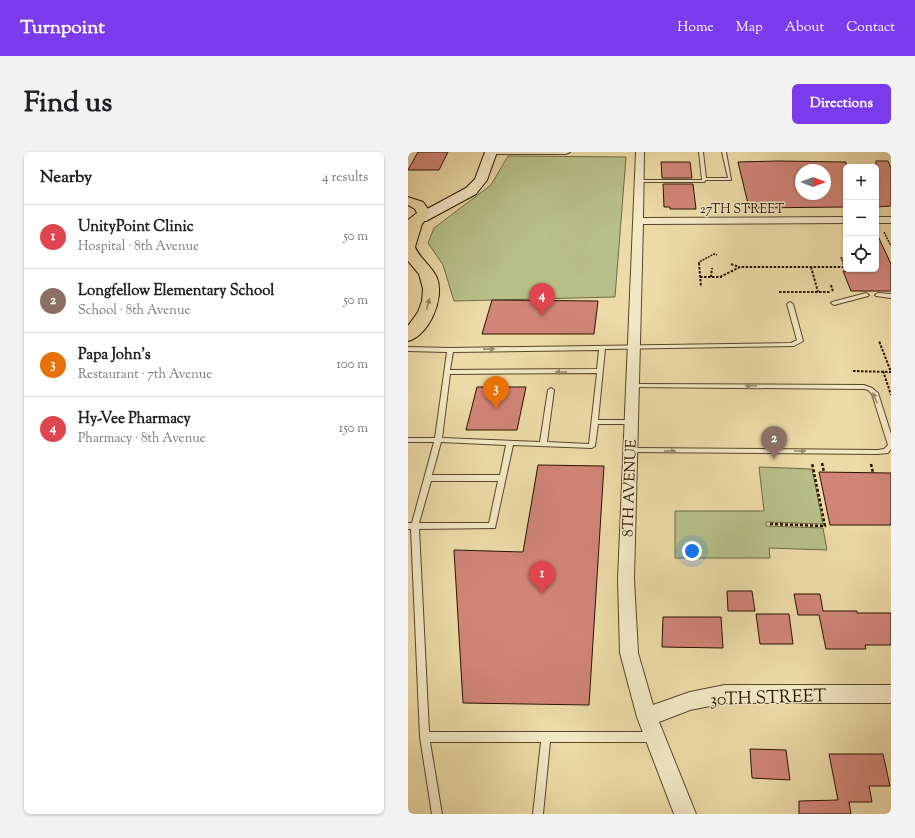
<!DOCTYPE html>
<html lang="en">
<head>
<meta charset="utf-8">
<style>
	:root { --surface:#fff; --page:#f2f2f2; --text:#202124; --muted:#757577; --line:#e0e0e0; --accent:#7c3aed }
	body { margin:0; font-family:"Sorts Mill Goudy",serif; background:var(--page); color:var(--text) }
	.controls { position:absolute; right:12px; top:12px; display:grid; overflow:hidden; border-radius:6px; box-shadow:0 1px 3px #0004 }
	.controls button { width:36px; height:36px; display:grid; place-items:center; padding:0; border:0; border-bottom:1px solid var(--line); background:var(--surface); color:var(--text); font:20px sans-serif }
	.compass { position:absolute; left:387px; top:12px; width:36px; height:36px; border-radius:50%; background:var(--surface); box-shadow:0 1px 3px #0004; rotate:90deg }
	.you { position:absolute; left:284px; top:399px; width:14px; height:14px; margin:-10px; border:3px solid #fff; border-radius:50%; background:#1a73e8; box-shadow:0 0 0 6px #1a73e833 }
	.badge { display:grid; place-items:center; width:26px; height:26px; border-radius:50%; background:var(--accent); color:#fff; font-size:13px; font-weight:700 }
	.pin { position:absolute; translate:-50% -33px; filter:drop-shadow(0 1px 2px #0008) }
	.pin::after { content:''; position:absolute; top:21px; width:14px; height:12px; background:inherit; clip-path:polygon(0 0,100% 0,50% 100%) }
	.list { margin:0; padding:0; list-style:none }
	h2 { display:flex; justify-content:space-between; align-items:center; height:52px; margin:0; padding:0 16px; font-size:17px }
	h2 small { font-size:13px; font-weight:400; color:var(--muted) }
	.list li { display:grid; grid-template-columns:26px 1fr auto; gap:12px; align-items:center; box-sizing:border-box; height:64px; padding:0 16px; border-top:1px solid var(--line) }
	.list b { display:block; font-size:15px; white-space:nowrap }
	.list p { margin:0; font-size:13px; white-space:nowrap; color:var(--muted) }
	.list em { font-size:13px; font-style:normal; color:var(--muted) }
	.icon { flex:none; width:22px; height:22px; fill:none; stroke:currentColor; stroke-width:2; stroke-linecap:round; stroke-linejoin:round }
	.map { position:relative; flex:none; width:483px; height:662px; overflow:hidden; border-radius:6px }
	header { display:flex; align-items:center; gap:24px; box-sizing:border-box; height:56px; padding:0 20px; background:var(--accent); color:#fff }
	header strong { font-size:19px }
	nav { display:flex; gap:22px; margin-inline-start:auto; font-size:14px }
	.intro { display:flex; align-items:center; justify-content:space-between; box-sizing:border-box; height:96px; padding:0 24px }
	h1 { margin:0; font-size:28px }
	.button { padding:10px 18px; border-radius:6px; background:var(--accent); color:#fff; font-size:14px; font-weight:700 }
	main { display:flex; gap:24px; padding:0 24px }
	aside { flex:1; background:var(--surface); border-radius:6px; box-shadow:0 1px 3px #0004 }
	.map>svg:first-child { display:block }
	.green { fill:#b7c088; stroke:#6e6a44 }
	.building { fill:#d18578; stroke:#261300; fill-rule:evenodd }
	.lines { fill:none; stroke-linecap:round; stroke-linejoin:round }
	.service-casing { stroke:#58452a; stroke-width:2 }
	.minor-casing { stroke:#58452a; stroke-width:2 }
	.secondary-casing { stroke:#261300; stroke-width:2 }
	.primary-casing { stroke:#261300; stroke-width:2 }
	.path-far2 { stroke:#261300; stroke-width:1.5; stroke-dasharray:2 1; stroke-linecap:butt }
	.path-far1 { stroke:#261300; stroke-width:2; stroke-dasharray:2.5 1.5; stroke-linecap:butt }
	.path { stroke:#261300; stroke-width:2.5; stroke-dasharray:3 2; stroke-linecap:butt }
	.service { fill:#f3e8c6; fill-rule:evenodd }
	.minor { fill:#f3e8c6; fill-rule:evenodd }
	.secondary { fill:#f3e8c6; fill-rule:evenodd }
	.primary { fill:#ecdba7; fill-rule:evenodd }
	.oneway { fill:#93815c }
	.oneway2 { fill:#97886d }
	.labels { text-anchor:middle; stroke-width:3; stroke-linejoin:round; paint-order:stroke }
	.far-street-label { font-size:13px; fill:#261300; stroke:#f3e8c6 }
	.street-label { font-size:15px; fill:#261300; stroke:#f3e8c6 }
	.near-street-label { font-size:18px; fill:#261300; stroke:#f3e8c6 }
</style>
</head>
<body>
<header>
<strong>Turnpoint</strong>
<nav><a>Home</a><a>Map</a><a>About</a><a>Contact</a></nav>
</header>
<div class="intro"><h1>Find us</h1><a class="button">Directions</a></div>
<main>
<aside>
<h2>Nearby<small>4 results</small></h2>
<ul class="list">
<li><span class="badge" style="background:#e0444e">1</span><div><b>UnityPoint Clinic</b><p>Hospital · 8th Avenue</p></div><em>50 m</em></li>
<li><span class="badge" style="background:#8d6e63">2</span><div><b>Longfellow Elementary School</b><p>School · 8th Avenue</p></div><em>50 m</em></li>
<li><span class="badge" style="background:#e8710a">3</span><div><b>Papa John's</b><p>Restaurant · 7th Avenue</p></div><em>100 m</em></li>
<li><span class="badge" style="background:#e0444e">4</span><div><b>Hy-Vee Pharmacy</b><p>Pharmacy · 8th Avenue</p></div><em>150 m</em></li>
</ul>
</aside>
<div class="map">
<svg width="483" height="662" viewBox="0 0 483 662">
	<rect width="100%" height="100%" fill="#ecdba7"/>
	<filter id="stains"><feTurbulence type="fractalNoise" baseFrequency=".005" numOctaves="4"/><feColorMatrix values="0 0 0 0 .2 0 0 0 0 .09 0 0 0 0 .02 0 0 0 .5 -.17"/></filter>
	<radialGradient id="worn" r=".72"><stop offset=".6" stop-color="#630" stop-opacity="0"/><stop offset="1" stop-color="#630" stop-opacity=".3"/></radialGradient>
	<g class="green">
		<polygon points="100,4 218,5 207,145 46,149 35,113 20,91 26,76 83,33"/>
		<polygon points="351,315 404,317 415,372 358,370 358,374 415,376 419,398 361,396 362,406 267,406 267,359 356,359"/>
	</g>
	<g class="building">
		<polygon points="10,0 40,0 31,18 0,18"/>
		<path d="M371,9L438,10V55L341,56L330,10ZM393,18H417V42H393Z"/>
		<polygon points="468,9 480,9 483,16 483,54 468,55"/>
		<polygon points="253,10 282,10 284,26 254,26"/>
		<polygon points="255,32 285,32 288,57 262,57 262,55 256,55"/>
		<polygon points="468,80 483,112 483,139 443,139 435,119 460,119 459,117 468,117"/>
		<polygon points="84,148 190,149 186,182 74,182"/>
		<polygon points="69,235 118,235 109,278 58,278"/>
		<polygon points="130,313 196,314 181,553 55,551 46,398 115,400"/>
		<polygon points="411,320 483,321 483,373 422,373"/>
		<polygon points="319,439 344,439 347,459 320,459"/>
		<polygon points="386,442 412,442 415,459 449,459 449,461 483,461 483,493 457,493 458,497 418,497 411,463 390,463"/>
		<polygon points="348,462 381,462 385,492 352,492"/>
		<polygon points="255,465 313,465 315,496 254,495"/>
		<polygon points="342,597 378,598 382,628 344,626"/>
		<polygon points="421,602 475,602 482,634 461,634 464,650 441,650 443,662 391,662 391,649 430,648"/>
	</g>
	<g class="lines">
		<defs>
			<g id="service">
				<polygon points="291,0 295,0 298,26 320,26 314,0 318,0 323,28 298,28 296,30 232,30 230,29 232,28 294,28"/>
				<polygon points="458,141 461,143 460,144 426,153 423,151 424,150"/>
				<polygon points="470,141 483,142 483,146 468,144 467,143"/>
				<path d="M382,150L385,152L395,189L386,194L197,197L190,268H226L227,270L226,272H190L187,294L184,296L105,293L87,376L11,377L21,580H245L248,582L250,585L248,588L245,590H142L135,662H125L133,590H22L34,662H24L12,585L3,377H0V371H4L26,290H0V286H27L39,200L0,199V195L42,196L383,191L389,188L379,152ZM191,198L189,217L42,218L45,200ZM189,221L181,292L139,290L146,238L143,236L140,238L132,290L34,286L42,222ZM33,290L98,293L92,323H24ZM23,329H90L81,371H11Z"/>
				<polygon points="225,232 456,233 464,236 470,241 483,282 483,297 480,301 470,302 223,300 220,298 223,296 470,298 476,297 480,293 464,242 460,238 456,237 223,235 222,234"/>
			</g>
			<g id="minor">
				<polygon points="79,0 162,0 158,2 83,2"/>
				<polygon points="228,0 236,0 235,66 438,65 438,71 235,72 226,427 230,501 245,553 282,540 317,533 483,533 483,551 317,551 282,558 251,570 288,662 266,662 229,565 212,501 210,427"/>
				<rect x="468" y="65" width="15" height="6"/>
			</g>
			<polygon id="secondary" points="77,0 89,0 79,28 68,42 18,69 8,69 6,66 8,63 58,36 67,27"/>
			<path id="primary" d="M0,45L15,50L23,61L14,72L7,95C12,107 24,114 29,126C37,146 21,184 0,189V174L10,160L14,149L15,137L11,122L0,109V68L9,61L7,57L0,53Z"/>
		</defs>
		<use href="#service" class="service-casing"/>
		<use href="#minor" class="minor-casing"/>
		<use href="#secondary" class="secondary-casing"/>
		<use href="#primary" class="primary-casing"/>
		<g class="path-far2">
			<polyline points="476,80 483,94"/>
			<polyline points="291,112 291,110 306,102 309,103"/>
			<polyline points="436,112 433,106 438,106"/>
		</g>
		<g class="path-far1">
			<polyline points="291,111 293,135"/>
			<polyline points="435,111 437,115"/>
			<polyline points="323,112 331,115"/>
			<polyline points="403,115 410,140"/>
			<polyline points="442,117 443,119"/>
			<polyline points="292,125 314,125"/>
			<polyline points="303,125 304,116"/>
			<polyline points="312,125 332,115 438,115"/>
			<polyline points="423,133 425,140"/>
			<polyline points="371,140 422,140"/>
			<polyline points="445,219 483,220 471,189"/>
			<polyline points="475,219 483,243"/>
		</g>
		<g class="path">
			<polyline points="414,311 416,320"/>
			<polyline points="463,312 465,321"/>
			<polyline points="362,372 417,374 404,311"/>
		</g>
		<use href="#service" class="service"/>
		<use href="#minor" class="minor"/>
		<use href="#secondary" class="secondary"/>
		<use href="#primary" class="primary"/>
	</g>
	<defs><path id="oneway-solid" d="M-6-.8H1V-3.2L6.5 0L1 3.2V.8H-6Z"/></defs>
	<use class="oneway" href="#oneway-solid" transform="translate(20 152) rotate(-75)"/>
	<g class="oneway2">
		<use href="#oneway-solid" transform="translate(81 197) rotate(-1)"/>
		<use href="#oneway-solid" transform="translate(153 220) rotate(180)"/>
		<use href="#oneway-solid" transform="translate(343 234) rotate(-180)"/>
		<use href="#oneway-solid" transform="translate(467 246) rotate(-113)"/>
		<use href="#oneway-solid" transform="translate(262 299)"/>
		<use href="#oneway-solid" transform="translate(392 299)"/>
	</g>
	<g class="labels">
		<g class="far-street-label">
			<text x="334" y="61">27TH STREET</text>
		</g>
		<g class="street-label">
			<text transform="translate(221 336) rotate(-88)" y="5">8TH AVENUE</text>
		</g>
		<g class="near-street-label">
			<text transform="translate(360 545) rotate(-2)" y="6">30TH STREET</text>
		</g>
	</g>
	<rect width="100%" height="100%" filter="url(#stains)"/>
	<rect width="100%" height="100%" fill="url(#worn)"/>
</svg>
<div class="controls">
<button>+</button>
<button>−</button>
<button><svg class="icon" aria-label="locate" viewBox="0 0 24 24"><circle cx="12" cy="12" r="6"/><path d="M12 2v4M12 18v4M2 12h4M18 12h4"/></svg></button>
</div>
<svg class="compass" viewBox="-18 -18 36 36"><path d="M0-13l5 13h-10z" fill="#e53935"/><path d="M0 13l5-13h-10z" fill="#757577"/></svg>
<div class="you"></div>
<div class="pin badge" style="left:134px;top:442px;background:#e0444e">1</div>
<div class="pin badge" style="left:366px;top:307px;background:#8d6e63">2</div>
<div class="pin badge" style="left:88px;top:257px;background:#e8710a">3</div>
<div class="pin badge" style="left:134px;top:164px;background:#e0444e">4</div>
</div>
</main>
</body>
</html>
